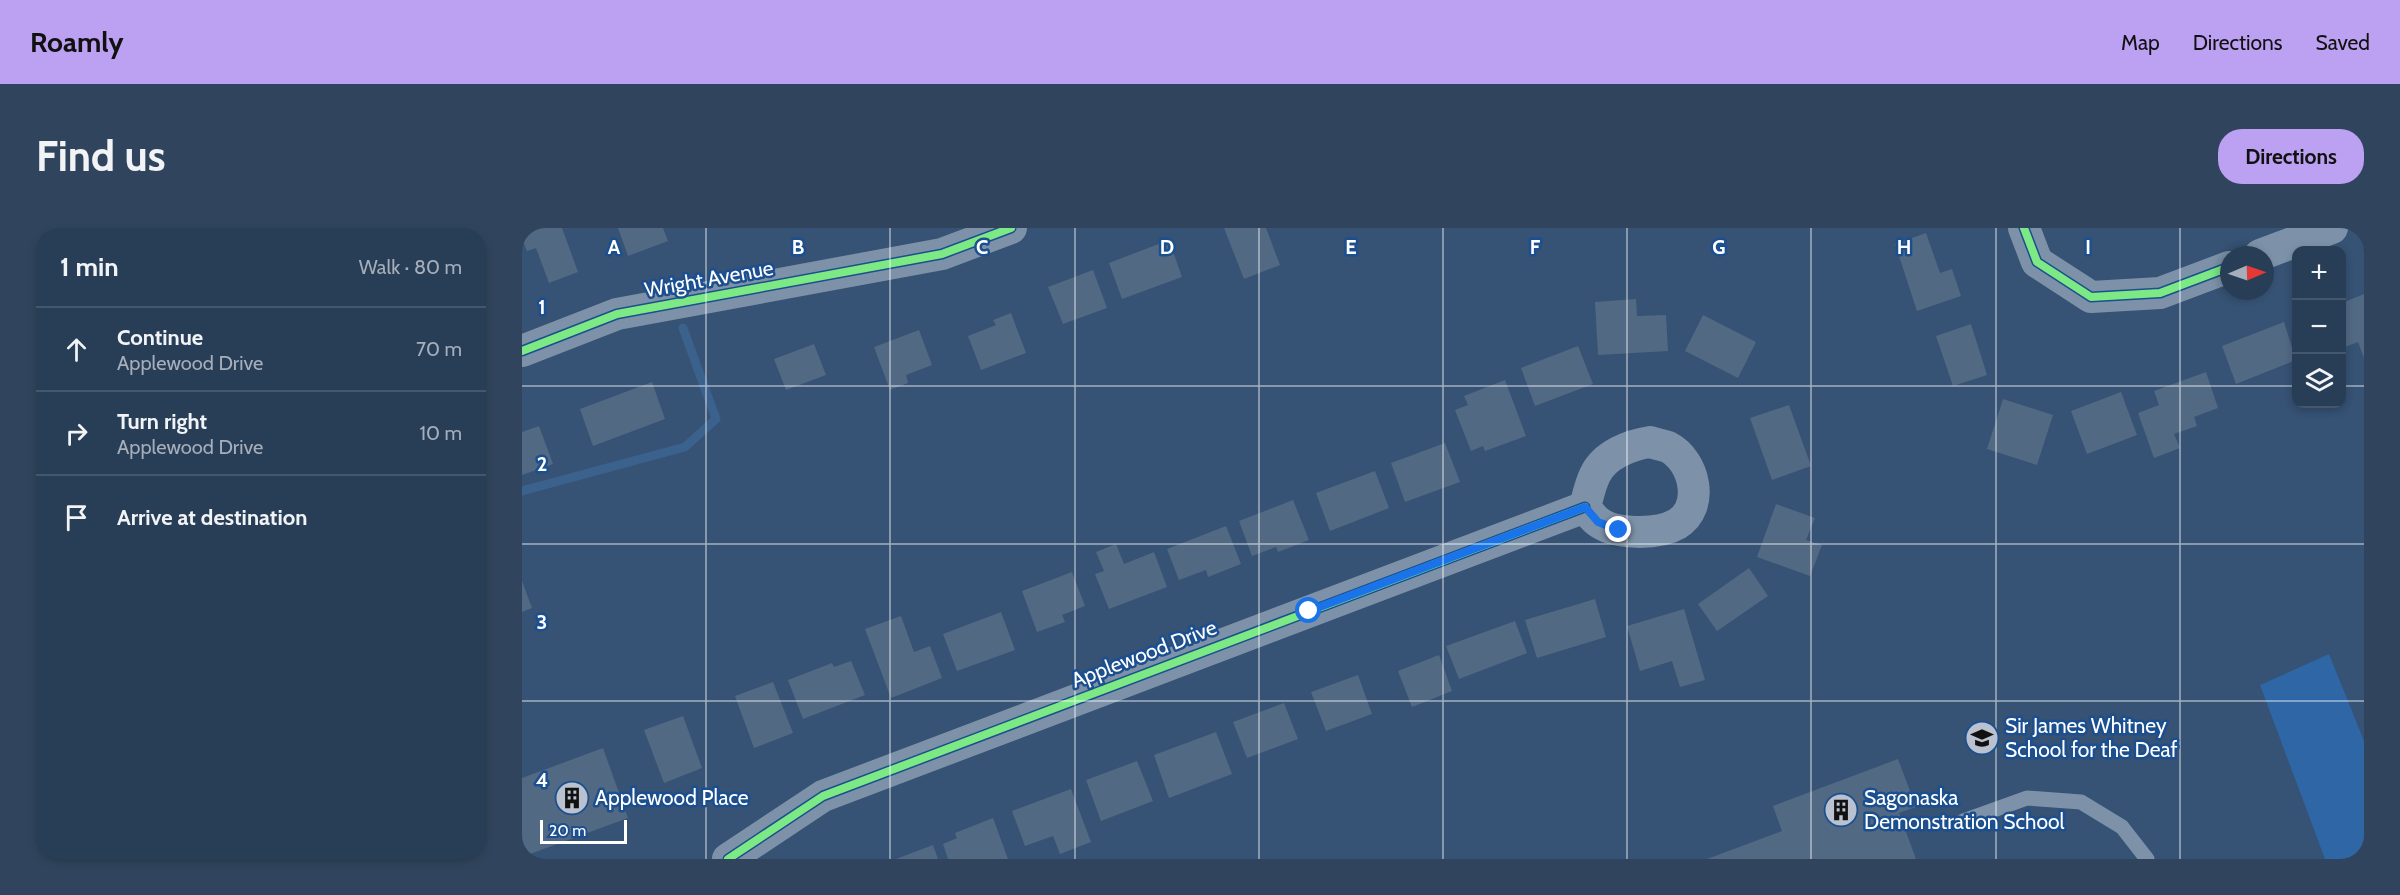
<!DOCTYPE html>
<html lang="en">
<head>
<meta charset="utf-8">
<style>
	:root { --surface:#283e57; --page:#30455d; --text:#f1f3f6; --muted:#a5aeba; --line:#44576d; --accent:#bca0f2 }
	body { margin:0; font-family:Cabin,sans-serif; background:var(--page); color:var(--text) }
	.controls { position:absolute; right:18px; top:18px; display:grid; overflow:hidden; border-radius:12px; box-shadow:0 3px 9px #0003 }
	.controls button { width:54px; height:54px; display:grid; place-items:center; padding:0; border:0; border-bottom:2px solid var(--line); background:var(--surface); color:var(--text); font:30px sans-serif }
	.compass { position:absolute; left:1698px; top:18px; width:54px; height:54px; border-radius:50%; background:var(--surface); box-shadow:0 3px 9px #0003; rotate:88deg }
	.scale { position:absolute; left:18px; bottom:15px; width:87px; box-sizing:border-box; padding-left:6px; border:3px solid #fff; border-top:0; font-size:16px; line-height:21px; white-space:nowrap; color:#fff; -webkit-text-stroke:4px #1b4f8f; paint-order:stroke }
	.stop { position:absolute; width:18px; height:18px; margin:-14px; border:4px solid #1a73e8; border-radius:50%; background:#fff }
	.stop.end { background:#1a73e8; border-color:#fff; box-shadow:0 2px 6px #0008 }
	.list { margin:0; padding:0; list-style:none }
	h2 { display:flex; justify-content:space-between; align-items:center; height:78px; margin:0; padding:0 24px; font-size:26px }
	h2 small { font-size:20px; font-weight:400; color:var(--muted) }
	.list li { display:grid; grid-template-columns:39px 1fr auto; gap:18px; align-items:center; box-sizing:border-box; height:84px; padding:0 24px; border-top:2px solid var(--line) }
	.list b { display:block; font-size:22px; white-space:nowrap }
	.list p { margin:0; font-size:20px; white-space:nowrap; color:var(--muted) }
	.list em { font-size:20px; font-style:normal; color:var(--muted) }
	.icon { flex:none; width:33px; height:33px; fill:none; stroke:currentColor; stroke-width:2; stroke-linecap:round; stroke-linejoin:round }
	.map { position:relative; flex:none; width:1842px; height:631px; overflow:hidden; border-radius:24px }
	header { display:flex; align-items:center; gap:36px; box-sizing:border-box; height:84px; padding:0 30px; background:var(--accent); color:#111 }
	header strong { font-size:28px }
	nav { display:flex; gap:33px; margin-inline-start:auto; font-size:21px }
	.intro { display:flex; align-items:center; justify-content:space-between; box-sizing:border-box; height:144px; padding:0 36px }
	h1 { margin:0; font-size:42px }
	.button { padding:15px 27px; border-radius:24px; background:var(--accent); color:#111; font-size:21px; font-weight:700 }
	main { display:flex; gap:36px; padding:0 36px }
	aside { flex:1; background:var(--surface); border-radius:24px; box-shadow:0 3px 9px #0003 }
	.map>svg:first-child { display:block }
	.green { fill:#2f66a5 }
	.lines { fill:none; stroke-linecap:round; stroke-linejoin:round }
	.stream { stroke:#3b618d; stroke-width:9 }
	.building { fill:#526984 }
	.lane { stroke:#7d92a8; stroke-width:15 }
	.street { stroke:#7d92a8; stroke-width:32 }
	.cycleway-casing { stroke:#1b4f8f; stroke-width:11 }
	.cycleway { stroke:#7ce984; stroke-width:8 }
	.route { stroke:#1a73e8; stroke-width:8 }
	.grid { fill:none; stroke:#fff; stroke-width:1.5; stroke-opacity:0.55 }
	.labels { text-anchor:middle; stroke-width:5; stroke-linejoin:round; paint-order:stroke }
	.street-label { font-size:21px; fill:#fff; stroke:#1b4f8f }
	.poi-label { font-size:21px; fill:#fff; stroke:#1b4f8f; text-anchor:start }
	.grid-label { font-size:20px; text-anchor:middle; font-weight:bold; fill:#fff; stroke:#1b4f8f; stroke-width:5; stroke-linejoin:round; paint-order:stroke }
</style>
</head>
<body>
<header>
<strong>Roamly</strong>
<nav><a>Map</a><a>Directions</a><a>Saved</a></nav>
</header>
<div class="intro"><h1>Find us</h1><a class="button">Directions</a></div>
<main>
<aside>
<h2>1 min<small>Walk · 80 m</small></h2>
<ul class="list">
<li><svg class="icon" aria-label="ahead" viewBox="0 0 24 24"><path d="M12 20V5M6 11l6-6 6 6"/></svg><div><b>Continue</b><p>Applewood Drive</p></div><em>70 m</em></li>
<li><svg class="icon" aria-label="right" viewBox="0 0 24 24"><path d="M7 20v-9h11M14 6l5 5-5 5"/></svg><div><b>Turn right</b><p>Applewood Drive</p></div><em>10 m</em></li>
<li><svg class="icon" aria-label="arrive" viewBox="0 0 24 24"><path d="M6 21V4h12l-3 4 3 4H6"/></svg><div><b>Arrive at destination</b></div></li>
</ul>
</aside>
<div class="map">
<svg width="1842" height="631" viewBox="0 0 1842 631">
	<rect width="100%" height="100%" fill="#365274"/>
	<polygon class="green" points="1807,426 1842,513 1842,631 1803,631 1738,457"/>
	<g class="lines">
		<polyline class="stream" points="0,263 163,219 194,191 161,100"/>
	</g>
	<g class="building">
		<polygon points="0,0 40,0 56,44 27,55 14,20 5,23 0,11"/>
		<polygon points="96,0 141,0 146,13 106,28"/>
		<polygon points="702,0 744,0 758,37 722,51"/>
		<polygon points="1404,5 1418,45 1430,41 1439,68 1395,83 1373,16"/>
		<polygon points="647,12 660,49 600,71 587,35"/>
		<polygon points="571,42 585,80 541,96 526,59"/>
		<polygon points="1842,66 1842,130 1836,114 1820,120 1820,75"/>
		<polygon points="1114,71 1115,88 1144,87 1146,123 1076,127 1073,74"/>
		<polygon points="489,85 504,125 459,142 446,108 474,97 471,92"/>
		<polygon points="1181,87 1234,114 1216,150 1163,123"/>
		<polygon points="1762,94 1774,132 1714,156 1700,118"/>
		<polygon points="1449,96 1465,147 1431,158 1414,108"/>
		<polygon points="397,102 410,137 384,147 386,155 368,162 352,119"/>
		<polygon points="292,116 304,147 264,162 252,131"/>
		<polygon points="1056,118 1071,156 1013,178 999,140"/>
		<polygon points="1684,144 1696,180 1672,189 1675,198 1652,206 1658,220 1632,230 1616,185 1637,177 1632,163"/>
		<polygon points="983,152 1004,208 963,223 961,218 949,223 933,182 946,177 942,168"/>
		<polygon points="130,154 143,191 71,218 58,181"/>
		<polygon points="1599,164 1615,207 1565,226 1549,183"/>
		<polygon points="1481,171 1531,187 1515,237 1465,221"/>
		<polygon points="1267,177 1289,238 1250,252 1228,190"/>
		<polygon points="17,198 31,236 0,247 0,204"/>
		<polygon points="923,215 938,254 883,274 869,235"/>
		<polygon points="853,243 867,280 808,303 794,265"/>
		<polygon points="771,272 787,312 756,324 754,319 730,328 717,293"/>
		<polygon points="1254,276 1293,290 1284,312 1300,317 1288,348 1235,329"/>
		<polygon points="704,298 719,336 686,349 684,342 657,352 645,321"/>
		<polygon points="594,316 602,336 632,324 645,359 587,381 573,346 582,343 574,324"/>
		<polygon points="1227,340 1246,368 1195,403 1176,376"/>
		<polygon points="550,344 563,378 540,387 543,394 515,404 500,363"/>
		<polygon points="0,353 10,380 0,384"/>
		<polygon points="1073,371 1084,409 1015,430 1003,392"/>
		<polygon points="1162,381 1183,452 1158,459 1150,433 1118,443 1105,398"/>
		<polygon points="479,384 493,422 435,443 421,406"/>
		<polygon points="379,388 392,424 408,418 420,450 369,470 343,401"/>
		<polygon points="993,393 1005,425 937,451 924,418"/>
		<polygon points="917,427 930,463 890,479 876,443"/>
		<polygon points="329,433 343,467 281,491 266,452 310,435 312,439"/>
		<polygon points="836,447 850,486 804,503 789,464"/>
		<polygon points="251,454 271,505 232,520 213,468"/>
		<polygon points="762,475 776,511 725,530 711,494"/>
		<polygon points="161,488 180,540 142,555 122,502"/>
		<polygon points="694,504 710,546 647,570 632,527"/>
		<polygon points="81,520 106,590 0,629 0,550"/>
		<polygon points="1376,531 1394,579 1377,585 1394,631 1185,631 1260,603 1251,578"/>
		<polygon points="615,533 631,573 579,593 564,552"/>
		<polygon points="549,561 569,614 538,626 531,608 503,618 490,583"/>
		<polygon points="471,590 486,631 426,631 421,616 435,610 433,605"/>
		<polygon points="411,617 416,631 374,631"/>
	</g>
	<g class="lines">
		<polyline class="lane" points="1441,593 1505,570 1559,574 1600,599 1625,631"/>
		<g class="street">
			<polyline points="1502,0 1515,34 1569,69 1638,65 1707,39"/>
			<polyline points="1738,27 1810,0"/>
			<polyline points="0,123 95,86 420,26 489,0"/>
			<path d="M1128,214C1134,216 1140,217 1146,219C1173,233 1183,279 1155,296C1136,307 1092,307 1075,293C1070,289 1066,283 1063,279C1066,268 1068,257 1073,247C1082,227 1108,217 1128,214Z"/>
			<polyline points="206,631 301,568 1063,279"/>
		</g>
		<defs>
			<g id="cycleway">
				<polyline points="1502,0 1515,34 1569,69 1638,65 1707,39"/>
				<polyline points="0,123 95,86 420,26 489,0"/>
				<polyline points="206,631 301,568 1063,279"/>
			</g>
		</defs>
		<use href="#cycleway" class="cycleway-casing"/>
		<use href="#cycleway" class="cycleway"/>
	</g>
	<g class="lines">
		<polyline class="route" points="787,383 1063,279 1076,294 1097,302"/>
	</g>
	<path class="grid" d="M184,0V631M368,0V631M553,0V631M737,0V631M921,0V631M1105,0V631M1289,0V631M1474,0V631M1658,0V631M0,158H1774M1820,158H1842M0,316H1842M0,473H1842"/>
	<defs>
		<symbol id="school-disc" viewBox="-11 -11 22 22"><circle r="9.5" fill="#b9c2ce" stroke="#1b4f8f"/><path d="M0-5L7-2L0 1L-7-2ZM-4 1L0 2.5L4 1V4Q0 6-4 4Z" fill="#111"/></symbol>
		<symbol id="building-disc" viewBox="-11 -11 22 22"><circle r="9.5" fill="#b9c2ce" stroke="#1b4f8f"/><path d="M-4-6H4V6H1V3H-1V6H-4ZM-2.5-4.3h1.7v1.8h-1.7ZM.8-4.3h1.7v1.8H.8ZM-2.5-1h1.7V.8h-1.7ZM.8-1h1.7V.8H.8Z" fill="#111"/></symbol>
	</defs>
	<g fill-rule="evenodd">
		<use href="#school-disc" x="1441" y="491" width="38" height="38"/>
		<use href="#building-disc" x="31" y="551" width="38" height="38"/>
		<use href="#building-disc" x="1300" y="563" width="38" height="38"/>
	</g>
	<g class="labels">
		<g class="street-label">
			<text transform="translate(187 51) rotate(-10)" y="7">Wright Avenue</text>
			<text transform="translate(622 426) rotate(-21)" y="7">Applewood Drive</text>
		</g>
		<g class="poi-label">
			<text x="1483" y="505">Sir James Whitney<tspan x="1483" dy="24">School for the Deaf</tspan></text>
			<text x="73" y="577">Applewood Place</text>
			<text x="1342" y="577">Sagonaska<tspan x="1342" dy="24">Demonstration School</tspan></text>
		</g>
	</g>
	<g class="grid-label">
		<text x="92" y="26">A</text>
		<text x="276" y="26">B</text>
		<text x="460" y="26">C</text>
		<text x="645" y="26">D</text>
		<text x="829" y="26">E</text>
		<text x="1013" y="26">F</text>
		<text x="1197" y="26">G</text>
		<text x="1382" y="26">H</text>
		<text x="1566" y="26">I</text>
		<text x="20" y="86">1</text>
		<text x="20" y="243">2</text>
		<text x="20" y="401">3</text>
		<text x="20" y="559">4</text>
	</g>
</svg>
<div class="controls">
<button>+</button>
<button>−</button>
<button><svg class="icon" aria-label="layers" viewBox="0 0 24 24"><path d="M12 4l9 5-9 5-9-5zM3 14l9 5 9-5"/></svg></button>
</div>
<svg class="compass" viewBox="-18 -18 36 36"><path d="M0-13l5 13h-10z" fill="#e53935"/><path d="M0 13l5-13h-10z" fill="#a5aeba"/></svg>
<div class="scale">20 m</div>
<div class="stop" style="left:787px;top:383px"></div>
<div class="stop end" style="left:1097px;top:302px"></div>
</div>
</main>
</body>
</html>
